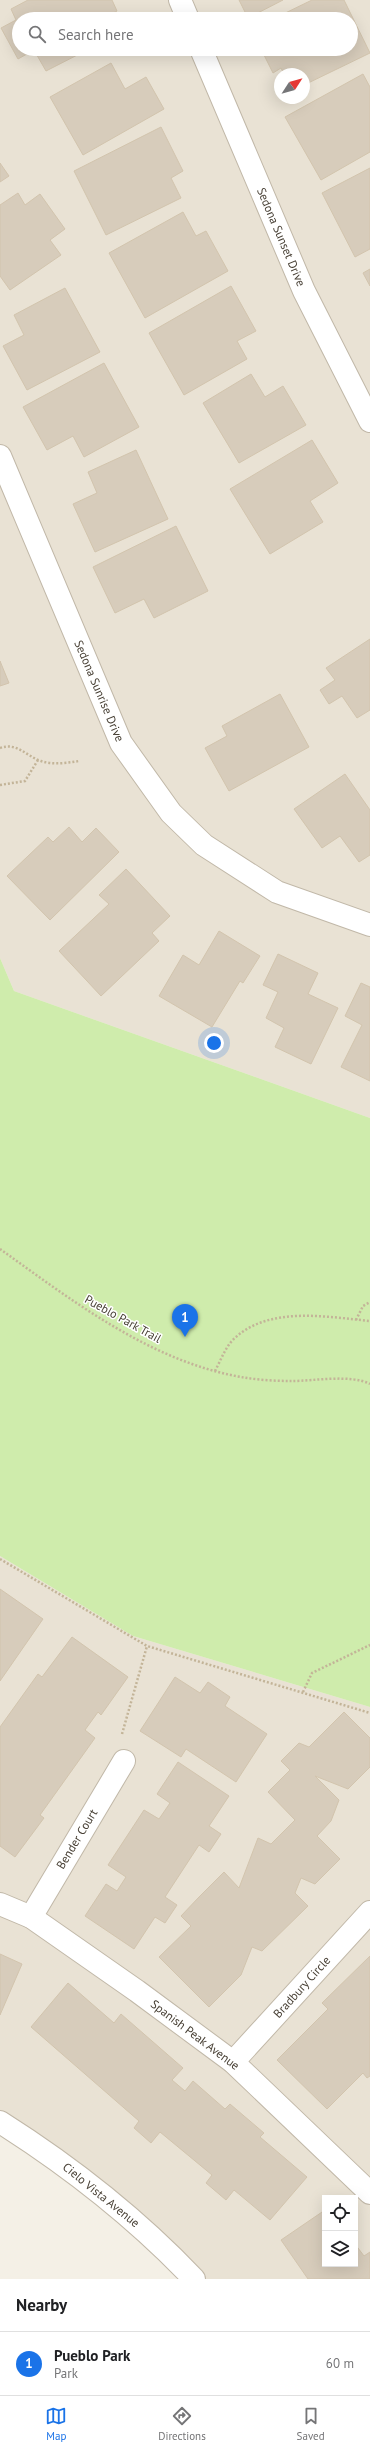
<!DOCTYPE html>
<html lang="en">
<head>
<meta charset="utf-8">
<style>
	:root { --surface:#fff; --page:#f6f6f6; --text:#202124; --muted:#757577; --line:#e0e0e0; --accent:#1a73e8 }
	body { margin:0; font-family:"PT Sans",sans-serif; background:var(--page); color:var(--text) }
	.controls { position:absolute; right:12px; bottom:12px; display:grid; overflow:hidden; border-radius:0px; box-shadow:0 4px 16px #0002 }
	.controls button { width:36px; height:36px; display:grid; place-items:center; padding:0; border:0; border-bottom:1px solid var(--line); background:var(--surface); color:var(--text); font:20px sans-serif }
	.compass { position:absolute; left:274px; top:68px; width:36px; height:36px; border-radius:50%; background:var(--surface); box-shadow:0 4px 16px #0002; rotate:54deg }
	.you { position:absolute; left:214px; top:1043px; width:14px; height:14px; margin:-10px; border:3px solid #fff; border-radius:50%; background:#1a73e8; box-shadow:0 0 0 6px #1a73e833 }
	.badge { display:grid; place-items:center; width:26px; height:26px; border-radius:50%; background:var(--accent); color:#fff; font-size:13px; font-weight:700 }
	.pin { position:absolute; translate:-50% -33px; filter:drop-shadow(0 1px 2px #0008) }
	.pin::after { content:''; position:absolute; top:21px; width:14px; height:12px; background:inherit; clip-path:polygon(0 0,100% 0,50% 100%) }
	.list { margin:0; padding:0; list-style:none }
	h2 { display:flex; justify-content:space-between; align-items:center; height:52px; margin:0; padding:0 16px; font-size:17px }
	h2 small { font-size:13px; font-weight:400; color:var(--muted) }
	.list li { display:grid; grid-template-columns:26px 1fr auto; gap:12px; align-items:center; box-sizing:border-box; height:64px; padding:0 16px; border-top:1px solid var(--line) }
	.list b { display:block; font-size:15px; white-space:nowrap }
	.list p { margin:0; font-size:13px; white-space:nowrap; color:var(--muted) }
	.list em { font-size:13px; font-style:normal; color:var(--muted) }
	.icon { flex:none; width:22px; height:22px; fill:none; stroke:currentColor; stroke-width:2; stroke-linecap:round; stroke-linejoin:round }
	.map { position:relative; flex:none; width:370px; height:2279px; overflow:hidden }
	.search { position:absolute; background:var(--surface); box-shadow:0 4px 16px #0002; left:12px; right:12px; top:12px; height:44px; display:flex; align-items:center; gap:10px; box-sizing:border-box; padding:0 14px; border-radius:22px; color:var(--muted); font-size:15px }
	.sheet { height:116px; background:var(--surface) }
	nav { display:flex; justify-content:space-around; align-items:center; box-sizing:border-box; height:56px; border-top:1px solid var(--line); background:var(--surface); font-size:11px; color:var(--muted) }
	nav a { display:grid; justify-items:center; gap:2px }
	nav .on { color:var(--accent) }
	.map>svg:first-child { display:block }
	.residential { fill:#e9e2d4; fill-rule:evenodd }
	.green { fill:#cfecac }
	.building { fill:#d7ccbb; stroke:#d2c4ad }
	.lines { fill:none; stroke-linecap:round; stroke-linejoin:round }
	.minor-casing { stroke:#c1b8a8; stroke-width:24 }
	.tertiary-casing { stroke:#c1b8a8; stroke-width:24 }
	.path { stroke:#c3b498; stroke-width:2.5; stroke-dasharray:2 2; stroke-linecap:butt }
	.minor { stroke:#fff; stroke-width:22 }
	.tertiary { stroke:#fff; stroke-width:22 }
	.labels { text-anchor:middle; stroke-width:3; stroke-linejoin:round; paint-order:stroke }
	.street-label { font-size:12px; fill:#484035; stroke:#fff }
</style>
</head>
<body>
<div class="map">
<svg width="370" height="2279" viewBox="0 0 370 2279">
	<rect width="100%" height="100%" fill="#f4f0e6"/>
	<g class="residential">
		<path d="M0,0H370V1118L14,991L0,958ZM19,19H351V49H19ZM280,74H304V98H280Z"/>
		<path d="M0,1556L133,1636L370,1707V2279H194L0,2122ZM325,2198H355V2264H325Z"/>
	</g>
	<polygon class="green" points="0,958 14,991 370,1118 370,1707 133,1636 0,1556"/>
	<g class="building">
		<polygon points="28,0 112,0 117,11 102,19 19,19 19,49 89,49 46,71 34,50 18,59 1,28 16,20 11,9"/>
		<polygon points="239,0 283,0 248,18"/>
		<polygon points="312,0 344,0 370,53 304,85 304,74 284,74 281,68 273,73 261,49 351,49 351,19 273,19"/>
		<polygon points="111,63 125,89 146,77 164,109 83,155 50,97"/>
		<polygon points="363,74 370,87 370,152 321,180 285,117"/>
		<polygon points="161,127 183,171 171,178 181,198 106,235 74,171"/>
		<polygon points="0,163 9,176 0,182"/>
		<polygon points="370,168 370,249 355,257 322,193"/>
		<polygon points="18,193 25,205 40,194 65,229 50,240 61,255 10,290 0,276 0,205"/>
		<polygon points="183,212 196,236 206,231 228,271 145,318 109,253"/>
		<polygon points="370,269 370,286 363,273"/>
		<polygon points="231,286 256,331 237,341 247,359 184,395 149,333"/>
		<polygon points="65,288 100,352 27,390 3,346 24,335 14,315"/>
		<polygon points="104,363 139,427 84,457 73,436 47,450 23,407"/>
		<polygon points="251,374 265,397 283,386 306,425 239,463 203,403"/>
		<polygon points="312,440 338,483 310,501 323,522 270,554 230,489"/>
		<polygon points="136,450 168,519 95,552 73,504 97,493 88,472"/>
		<polygon points="176,526 208,591 154,618 144,599 115,613 93,567"/>
		<polygon points="370,639 370,710 357,718 342,696 329,704 320,690 335,680 326,668"/>
		<polygon points="0,661 9,683 0,686"/>
		<polygon points="280,694 309,747 229,791 205,748 227,736 222,726"/>
		<polygon points="345,774 370,810 370,855 359,862 340,836 322,848 294,809"/>
		<polygon points="69,827 82,842 96,828 119,852 50,920 7,876 48,837 53,842"/>
		<polygon points="126,869 170,916 152,933 159,941 101,996 59,951 109,904 99,895"/>
		<polygon points="219,931 260,956 243,983 240,981 212,1027 159,996 183,955 199,965"/>
		<polygon points="278,954 318,973 308,994 338,1008 311,1064 275,1047 284,1028 266,1018 278,992 263,985"/>
		<polygon points="361,983 370,987 370,1081 341,1067 362,1025 345,1016"/>
		<polygon points="0,1589 43,1619 0,1681"/>
		<polygon points="72,1637 128,1677 101,1715 98,1712 85,1730 95,1738 40,1815 44,1818 15,1857 0,1846 0,1727 38,1674 42,1677"/>
		<polygon points="175,1677 200,1693 208,1682 230,1697 225,1706 267,1734 236,1782 186,1749 181,1757 140,1731"/>
		<polygon points="344,1712 370,1738 370,1767 348,1789 315,1776 339,1800 331,1821 317,1836 340,1859 315,1884 301,1878 295,1893 308,1906 262,1951 252,1947 241,1975 209,2007 159,1957 191,1926 181,1916 199,1897 224,1872 239,1888 258,1838 271,1844 295,1820 268,1792 290,1770 281,1761 299,1743 309,1747"/>
		<polygon points="178,1762 229,1796 209,1826 221,1834 209,1852 199,1845 165,1897 177,1905 165,1923 155,1917 134,1949 85,1916 106,1884 117,1891 126,1877 108,1865 144,1810 159,1819 170,1803 157,1794"/>
		<polygon points="0,1954 22,1964 0,2015"/>
		<polygon points="370,1956 370,2076 367,2078 363,2073 327,2109 277,2060 328,2009 322,2003"/>
		<polygon points="68,1983 114,2023 121,2014 183,2068 172,2080 185,2091 193,2081 225,2109 230,2104 264,2133 260,2137 307,2177 270,2220 234,2190 226,2200 206,2183 212,2175 160,2132 151,2143 134,2128 139,2121 31,2027"/>
		<polygon points="325,2210 325,2264 355,2264 355,2244 364,2256 370,2252 370,2279 308,2279 281,2240"/>
	</g>
	<g class="lines">
		<defs>
			<g id="minor">
				<polyline points="180,0 188,19"/>
				<polyline points="201,49 304,291 370,421"/>
				<polyline points="0,456 121,743 171,813 204,845 277,892 370,925"/>
				<polyline points="0,1904 31,1917 137,1991 233,2062 370,2193"/>
				<polyline points="31,1917 124,1761"/>
				<polyline points="233,2062 370,1912"/>
			</g>
			<path id="tertiary" d="M0,2122C71,2167 136,2218 194,2279"/>
		</defs>
		<use href="#minor" class="minor-casing"/>
		<use href="#tertiary" class="tertiary-casing"/>
		<g class="path">
			<path d="M0,748C17,742 26,756 41,761C53,765 67,763 79,761"/>
			<polyline points="0,785 25,781 38,760"/>
			<path d="M0,1249C73,1301 150,1361 241,1377C257,1380 276,1381 292,1381C314,1381 351,1374 370,1384"/>
			<polyline points="356,1320 363,1306 370,1302"/>
			<path d="M215,1371C221,1360 226,1345 236,1337C271,1306 328,1317 370,1321"/>
			<polyline points="0,1559 147,1646 370,1713"/>
			<polyline points="303,1692 312,1673 370,1645"/>
			<polyline points="122,1734 147,1646"/>
		</g>
		<use href="#minor" class="minor"/>
		<use href="#tertiary" class="tertiary"/>
	</g>
	<g class="labels">
		<g class="street-label">
			<text transform="translate(281 237) rotate(67)" y="4">Sedona Sunset Drive</text>
			<text transform="translate(99 691) rotate(67)" y="4">Sedona Sunrise Drive</text>
			<text transform="translate(123 1319) rotate(29)" y="4">Pueblo Park Trail</text>
			<text transform="translate(77 1839) rotate(-59)" y="4">Bender Court</text>
			<text transform="translate(302 1987) rotate(-48)" y="4">Bradbury Circle</text>
			<text transform="translate(195 2035) rotate(37)" y="4">Spanish Peak Avenue</text>
			<text transform="translate(101 2195) rotate(39)" y="4">Cielo Vista Avenue</text>
		</g>
	</g>
</svg>
<div class="controls">
<button><svg class="icon" aria-label="locate" viewBox="0 0 24 24"><circle cx="12" cy="12" r="6"/><path d="M12 2v4M12 18v4M2 12h4M18 12h4"/></svg></button>
<button><svg class="icon" aria-label="layers" viewBox="0 0 24 24"><path d="M12 4l9 5-9 5-9-5zM3 14l9 5 9-5"/></svg></button>
</div>
<svg class="compass" viewBox="-18 -18 36 36"><path d="M0-13l5 13h-10z" fill="#e53935"/><path d="M0 13l5-13h-10z" fill="#757577"/></svg>
<div class="you"></div>
<div class="pin badge" style="left:185px;top:1337px">1</div>
<div class="search"><svg class="icon" aria-label="search" viewBox="0 0 24 24"><circle cx="10" cy="10" r="6"/><path d="M15 15l6 6"/></svg>Search here</div>
</div>
<section class="sheet">
<h2>Nearby<small></small></h2>
<ul class="list">
<li><span class="badge">1</span><div><b>Pueblo Park</b><p>Park</p></div><em>60 m</em></li>
</ul>
</section>
<nav>
<a class="on"><svg class="icon" aria-label="map" viewBox="0 0 24 24"><path d="M3 6l6-2 6 2 6-2v14l-6 2-6-2-6 2zM9 4v14M15 6v14"/></svg>Map</a>
<a><svg class="icon" aria-label="directions" viewBox="0 0 24 24"><path d="M12 3l9 9-9 9-9-9zM9 14v-3h6M13 9l2 2-2 2"/></svg>Directions</a>
<a><svg class="icon" aria-label="saved" viewBox="0 0 24 24"><path d="M7 4h10v16l-5-4-5 4z"/></svg>Saved</a>
</nav>
</body>
</html>
